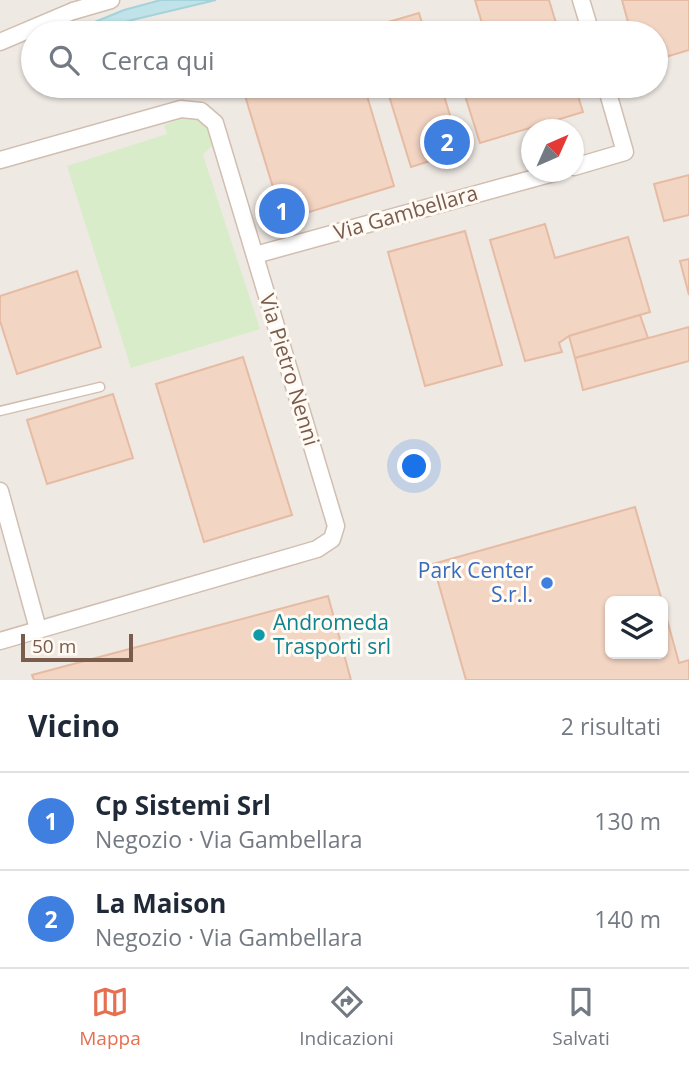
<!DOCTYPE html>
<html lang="it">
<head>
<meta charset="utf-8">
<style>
	:root { --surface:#fff; --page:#f2f2f3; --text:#1f2937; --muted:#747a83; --line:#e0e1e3; --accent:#e76f51 }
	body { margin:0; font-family:"Open Sans",sans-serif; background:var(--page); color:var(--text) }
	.controls { position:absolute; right:21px; bottom:21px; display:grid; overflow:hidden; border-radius:10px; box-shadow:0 2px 5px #0004 }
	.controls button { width:63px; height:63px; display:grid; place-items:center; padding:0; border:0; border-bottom:2px solid var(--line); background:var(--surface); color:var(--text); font:35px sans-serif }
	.compass { position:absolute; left:521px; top:119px; width:63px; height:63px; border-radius:50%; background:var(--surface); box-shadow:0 2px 5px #0004; rotate:45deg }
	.scale { position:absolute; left:21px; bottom:18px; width:112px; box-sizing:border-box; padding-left:7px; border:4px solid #7a5c4d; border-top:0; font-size:19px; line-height:24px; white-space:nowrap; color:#7a5c4d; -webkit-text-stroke:5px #fffaf3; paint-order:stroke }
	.you { position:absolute; left:415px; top:467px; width:24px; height:24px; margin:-18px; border:5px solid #fff; border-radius:50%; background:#1a73e8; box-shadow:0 0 0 10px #1a73e833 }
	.badge { display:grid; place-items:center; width:46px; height:46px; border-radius:50%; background:var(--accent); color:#fff; font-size:23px; font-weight:700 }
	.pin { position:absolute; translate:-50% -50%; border:4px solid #fff; box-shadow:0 2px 7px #0006 }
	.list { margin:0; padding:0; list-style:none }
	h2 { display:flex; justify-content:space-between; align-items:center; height:91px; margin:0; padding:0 28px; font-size:30px }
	h2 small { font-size:23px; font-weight:400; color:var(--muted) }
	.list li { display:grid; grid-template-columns:46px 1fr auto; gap:21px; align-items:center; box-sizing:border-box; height:98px; padding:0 28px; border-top:2px solid var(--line) }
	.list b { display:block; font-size:26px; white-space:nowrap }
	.list p { margin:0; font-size:23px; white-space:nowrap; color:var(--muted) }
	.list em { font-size:23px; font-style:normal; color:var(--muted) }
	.icon { flex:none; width:38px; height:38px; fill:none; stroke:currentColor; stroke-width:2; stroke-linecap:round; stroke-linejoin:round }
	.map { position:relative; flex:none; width:689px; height:680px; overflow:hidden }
	.search { position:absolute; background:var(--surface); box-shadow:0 2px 5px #0004; left:21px; right:21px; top:21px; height:77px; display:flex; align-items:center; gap:18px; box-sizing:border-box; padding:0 24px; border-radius:38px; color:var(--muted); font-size:26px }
	.sheet { height:287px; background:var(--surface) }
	nav { display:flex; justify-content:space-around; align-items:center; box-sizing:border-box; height:98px; border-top:2px solid var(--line); background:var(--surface); font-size:19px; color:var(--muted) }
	nav a { display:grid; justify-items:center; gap:4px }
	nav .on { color:var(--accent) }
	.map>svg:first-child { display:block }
	.industrial { fill:#efe9e4; fill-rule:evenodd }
	.green { fill:#d8ecc9 }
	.water { fill:#bfe3e8; stroke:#a5d3da; stroke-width:2 }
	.building { fill:#f3d5c3; stroke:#e6bba3; stroke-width:2 }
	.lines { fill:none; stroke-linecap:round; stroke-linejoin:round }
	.lane-casing { stroke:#d1beb0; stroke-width:11 }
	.street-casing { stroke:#d1beb0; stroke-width:19 }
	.lane { stroke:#fff; stroke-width:8 }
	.street { stroke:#fff; stroke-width:16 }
	.shop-dot { fill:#3f7fe0; stroke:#fffaf3; stroke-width:2.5 }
	.culture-dot { fill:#0f9aa8; stroke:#fffaf3; stroke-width:2.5 }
	.labels { text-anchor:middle; stroke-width:6; stroke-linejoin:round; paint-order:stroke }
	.street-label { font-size:21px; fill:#7a5c4d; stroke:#fffaf3 }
	.shop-label { font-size:21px; fill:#366cbe; stroke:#fffaf3; text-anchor:end }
	.culture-label { font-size:21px; fill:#0d838f; stroke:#fffaf3; text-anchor:start }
</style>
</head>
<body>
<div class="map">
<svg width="689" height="680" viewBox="0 0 689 680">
	<rect width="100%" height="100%" fill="#fdf6ec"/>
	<path class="industrial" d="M0,0H689V680H0ZM33,33H656V86H33ZM532,130H574V172H532ZM610,601H663V654H610Z"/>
	<polygon class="green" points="186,117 204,120 217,140 203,155 260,329 131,368 67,166 167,134 164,125"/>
	<polygon class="water" points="161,0 216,0 128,21 102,33 68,33 124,10"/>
	<g class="building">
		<polygon points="475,0 549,0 559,33 485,33"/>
		<polygon points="622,0 689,0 689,50 656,60 656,33 631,33"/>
		<polygon points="419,13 425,33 370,33 368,28"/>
		<polygon points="242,86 364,86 394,186 283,220"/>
		<polygon points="386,86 441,86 461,151 411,167"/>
		<polygon points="462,86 575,86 583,112 480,143"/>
		<polygon points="689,175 689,215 664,221 654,184"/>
		<polygon points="545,224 555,258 628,237 650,312 569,336 559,343 562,352 525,361 490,240"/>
		<polygon points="465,231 502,365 425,386 388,252"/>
		<polygon points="689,259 689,295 680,261"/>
		<polygon points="77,271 101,347 17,374 0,321 0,296"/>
		<polygon points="640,315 648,338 575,358 569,336"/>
		<polygon points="689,327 689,361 583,390 575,358"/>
		<polygon points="243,357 292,515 204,542 156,384"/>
		<polygon points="113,394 133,458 47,484 27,420"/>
		<polygon points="635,507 662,601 610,601 610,654 663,654 663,605 679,663 689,660 689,680 466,680 433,564"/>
		<polygon points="328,596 351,680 34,680 32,675"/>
	</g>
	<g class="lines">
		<defs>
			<polyline id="lane" points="0,411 100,387"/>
			<g id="street">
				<polyline points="581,0 591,33"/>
				<polyline points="0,42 73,11 111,0"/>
				<polyline points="0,160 181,109 201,111 215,123 336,526 332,539 317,549 0,641"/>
				<polyline points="574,167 625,152 606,86"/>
				<polyline points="255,255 557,172"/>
				<polyline points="0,491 38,629"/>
			</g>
		</defs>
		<use href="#lane" class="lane-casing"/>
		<use href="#street" class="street-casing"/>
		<use href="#lane" class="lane"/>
		<use href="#street" class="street"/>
	</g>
	<circle class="shop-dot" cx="547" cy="583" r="7"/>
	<circle class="culture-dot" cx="259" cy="635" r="7"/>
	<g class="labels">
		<g class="street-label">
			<text transform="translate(406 213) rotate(-16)" y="7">Via Gambellara</text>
			<text transform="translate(289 370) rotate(73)" y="7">Via Pietro Nenni</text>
		</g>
		<g class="shop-label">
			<text x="533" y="578">Park Center<tspan x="533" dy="24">S.r.l.</tspan></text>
		</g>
		<g class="culture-label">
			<text x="273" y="630">Andromeda<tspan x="273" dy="24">Trasporti srl</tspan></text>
		</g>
	</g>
</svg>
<div class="controls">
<button><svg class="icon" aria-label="layers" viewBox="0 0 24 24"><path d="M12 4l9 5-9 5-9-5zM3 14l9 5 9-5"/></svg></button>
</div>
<svg class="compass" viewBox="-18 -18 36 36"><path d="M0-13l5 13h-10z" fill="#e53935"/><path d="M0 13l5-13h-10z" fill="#747a83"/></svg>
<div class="scale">50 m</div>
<div class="you"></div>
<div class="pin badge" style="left:282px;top:211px;background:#3f7fe0">1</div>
<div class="pin badge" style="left:447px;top:142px;background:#3f7fe0">2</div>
<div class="search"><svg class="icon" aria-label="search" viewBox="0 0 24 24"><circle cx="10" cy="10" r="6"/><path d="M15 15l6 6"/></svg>Cerca qui</div>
</div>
<section class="sheet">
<h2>Vicino<small>2 risultati</small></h2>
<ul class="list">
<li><span class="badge" style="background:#3f7fe0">1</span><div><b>Cp Sistemi Srl</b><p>Negozio · Via Gambellara</p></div><em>130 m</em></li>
<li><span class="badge" style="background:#3f7fe0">2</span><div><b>La Maison</b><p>Negozio · Via Gambellara</p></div><em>140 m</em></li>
</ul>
</section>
<nav>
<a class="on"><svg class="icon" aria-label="map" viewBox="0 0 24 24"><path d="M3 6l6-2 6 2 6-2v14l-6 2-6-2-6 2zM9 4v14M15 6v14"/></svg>Mappa</a>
<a><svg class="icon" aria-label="directions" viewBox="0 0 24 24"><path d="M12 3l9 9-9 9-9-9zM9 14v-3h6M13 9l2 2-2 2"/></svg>Indicazioni</a>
<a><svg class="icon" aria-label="saved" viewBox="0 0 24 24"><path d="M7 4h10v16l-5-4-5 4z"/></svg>Salvati</a>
</nav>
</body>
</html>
